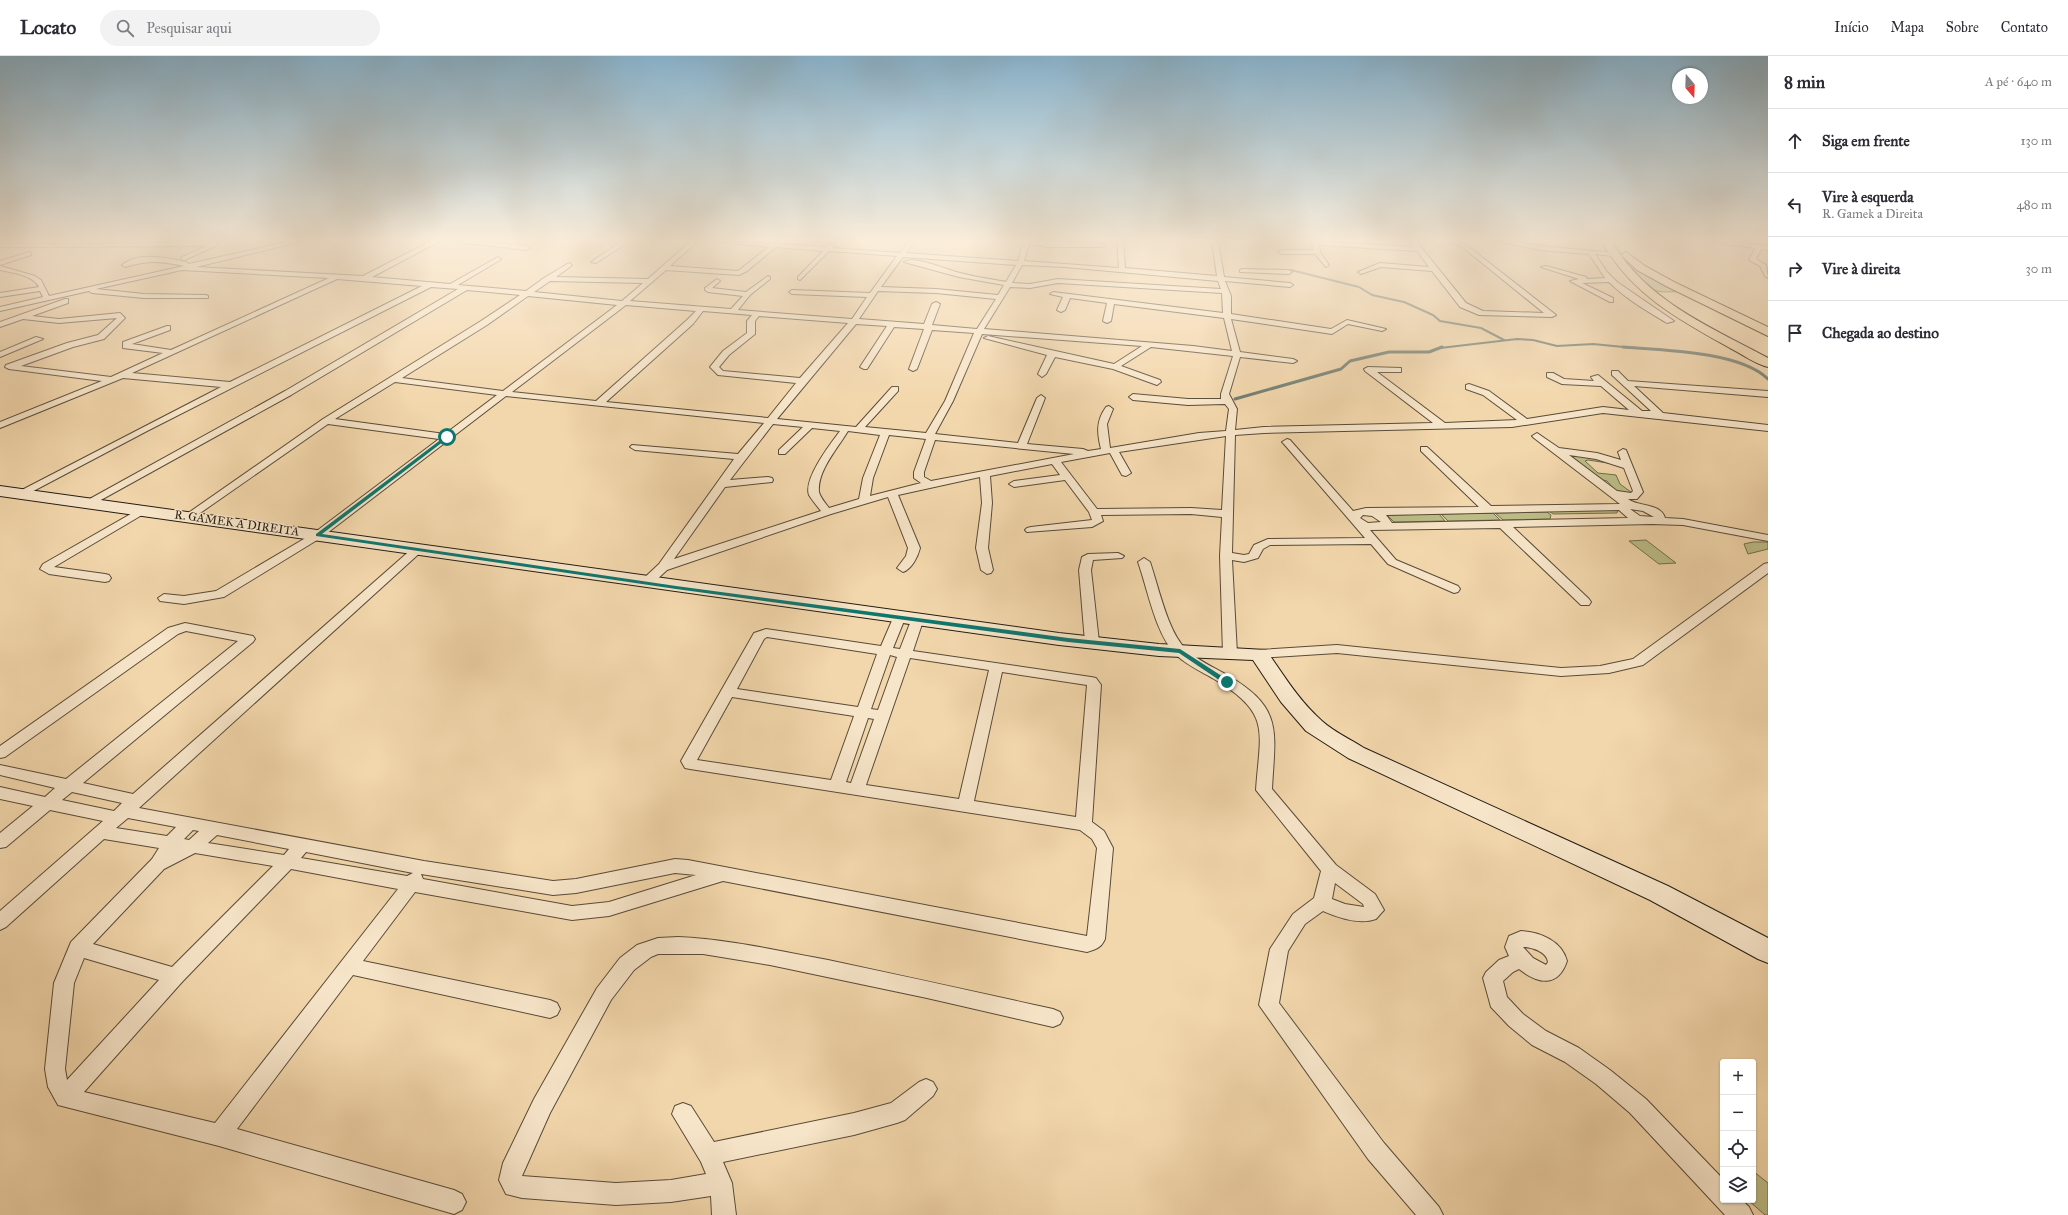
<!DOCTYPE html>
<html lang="pt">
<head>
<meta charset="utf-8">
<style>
	:root { --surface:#fff; --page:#f2f2f3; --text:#2b2b33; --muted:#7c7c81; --line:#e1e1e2 }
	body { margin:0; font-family:"IM FELL Great Primer",serif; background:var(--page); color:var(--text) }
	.controls { position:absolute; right:12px; bottom:12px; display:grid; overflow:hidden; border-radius:4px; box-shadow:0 1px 3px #0004 }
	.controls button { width:36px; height:36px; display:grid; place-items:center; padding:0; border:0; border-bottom:1px solid var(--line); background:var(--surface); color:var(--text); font:20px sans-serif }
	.compass { position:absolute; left:1672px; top:12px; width:36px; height:36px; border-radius:50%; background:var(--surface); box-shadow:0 1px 3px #0004; rotate:161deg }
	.stop { position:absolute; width:12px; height:12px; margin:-9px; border:3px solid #0f766e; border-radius:50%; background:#fff }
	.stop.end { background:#0f766e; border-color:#fff; box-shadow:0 1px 4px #0008 }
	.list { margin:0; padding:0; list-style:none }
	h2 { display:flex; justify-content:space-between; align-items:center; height:52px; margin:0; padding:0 16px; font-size:17px }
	h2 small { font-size:13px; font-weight:400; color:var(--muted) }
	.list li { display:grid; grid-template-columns:26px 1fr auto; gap:12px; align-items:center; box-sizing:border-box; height:64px; padding:0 16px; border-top:1px solid var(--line) }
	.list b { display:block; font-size:15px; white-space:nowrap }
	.list p { margin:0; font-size:13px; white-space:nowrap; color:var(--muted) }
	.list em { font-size:13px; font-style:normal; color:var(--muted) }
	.icon { flex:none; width:22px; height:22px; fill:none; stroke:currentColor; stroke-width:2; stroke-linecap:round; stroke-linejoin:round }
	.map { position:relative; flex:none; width:1768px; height:1159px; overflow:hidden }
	header { display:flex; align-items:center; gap:24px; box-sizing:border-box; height:56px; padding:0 20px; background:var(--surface); border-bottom:1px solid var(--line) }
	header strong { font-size:19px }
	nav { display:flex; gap:22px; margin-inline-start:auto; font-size:14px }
	.search { width:280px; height:36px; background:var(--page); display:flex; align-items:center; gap:10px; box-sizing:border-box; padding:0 14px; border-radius:22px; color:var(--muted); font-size:15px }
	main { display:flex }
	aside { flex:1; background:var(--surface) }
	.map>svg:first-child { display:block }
	.green { fill:#bdbe88; stroke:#706d4c }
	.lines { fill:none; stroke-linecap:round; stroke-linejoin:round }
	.stream-far1 { stroke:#6c7a70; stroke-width:2 }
	.stream { stroke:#6c7a70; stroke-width:3 }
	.street-casing { stroke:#584b38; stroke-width:2 }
	.secondary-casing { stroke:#241c11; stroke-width:2 }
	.primary-casing { stroke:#241c11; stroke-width:2 }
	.street { fill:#f7e5c9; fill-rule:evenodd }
	.secondary { fill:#f7e5c9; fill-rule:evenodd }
	.primary { fill:#f3d7ac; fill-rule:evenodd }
	.route { fill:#0f766e }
	.labels { text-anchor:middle; stroke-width:3; stroke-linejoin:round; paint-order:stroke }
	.street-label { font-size:12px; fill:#241c11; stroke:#f7e5c9 }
</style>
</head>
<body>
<header>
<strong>Locato</strong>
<div class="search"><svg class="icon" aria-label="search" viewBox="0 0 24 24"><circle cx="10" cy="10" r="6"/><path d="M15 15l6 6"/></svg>Pesquisar aqui</div>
<nav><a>Início</a><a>Mapa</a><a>Sobre</a><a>Contato</a></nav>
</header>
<main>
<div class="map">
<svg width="1768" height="1159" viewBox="0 0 1768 1159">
	<rect width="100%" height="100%" fill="#f3d7ac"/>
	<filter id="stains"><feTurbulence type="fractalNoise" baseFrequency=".005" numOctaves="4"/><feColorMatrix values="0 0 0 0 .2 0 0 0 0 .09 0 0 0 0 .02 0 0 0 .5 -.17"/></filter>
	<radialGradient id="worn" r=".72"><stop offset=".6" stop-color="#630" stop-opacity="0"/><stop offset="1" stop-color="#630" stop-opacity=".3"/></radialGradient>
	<g class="green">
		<path d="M1611,185L1622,199L1679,236C1673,235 1663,237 1657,235C1640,229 1621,200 1611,185Z"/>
		<polygon points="1574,399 1599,403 1614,408 1588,404 1585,405 1598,417 1616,419 1620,428 1631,436 1628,437 1615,434 1607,425 1603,424 1572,401"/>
		<polygon points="1618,454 1617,457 1553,458 1549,455"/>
		<polygon points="1547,456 1551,459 1550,463 1503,464 1495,457"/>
		<polygon points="1493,457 1500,464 1448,465 1441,458"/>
		<polygon points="1439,458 1445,465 1394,466 1387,459"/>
		<polygon points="1646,484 1676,507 1659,508 1629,485"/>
		<polygon points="1753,486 1768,486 1768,493 1748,498 1744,488"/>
		<polygon points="1753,1115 1768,1127 1768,1159 1765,1159 1748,1144 1753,1144"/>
	</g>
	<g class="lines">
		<g class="stream-far1">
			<polyline points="1291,214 1359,231 1372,239 1404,246 1433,259 1440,265 1481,272 1504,284"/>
			<polyline points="1440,292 1517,283 1533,284 1557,290 1593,288 1634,292"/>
		</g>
		<g class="stream">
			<path d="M1623,291C1661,294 1740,295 1768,323"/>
			<polyline points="1235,343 1341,313 1350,305 1389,296 1429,296 1442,291"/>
		</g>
		<defs>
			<g id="street">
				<polygon points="221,185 216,190 184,204 181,202 182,201 207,190 0,191 0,187 94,188"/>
				<path d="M291,185H304L196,211L363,220L431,185H440L372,221L450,228L498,201L501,203L500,204L458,229L526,235L544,222L569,207L572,209L571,210L556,221L648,223L691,185H698L670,210L738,215L769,191L714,185L773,187L778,185L779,188L826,191L831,188L834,190L833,192L900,197L909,185H915L906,197L1018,205L1024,185L1102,187L1105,189L1102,191H1048L1029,188L1024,205L1119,212L1117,185H1123L1125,212L1217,220L1212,185H1218L1224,221L1290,227L1293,229L1290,231L1225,225L1231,240V258L1331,273L1347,264L1386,273L1382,275L1348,268L1332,278L1231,263L1240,296L1293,303L1297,305L1293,307L1240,301L1229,338L1237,353L1235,374L1264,371L1433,367L1365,315L1364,313L1368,311L1401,312V316H1377L1445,367L1517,364L1483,339L1466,333V329L1469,328L1489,335L1527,363L1603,351L1629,354L1601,330L1562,328L1547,321V317H1553L1564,323L1594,325L1591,321L1598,319L1642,355H1651L1612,319V315H1618L1628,325L1768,335V341L1634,330L1663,357L1768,369V375L1603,357L1512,371L1264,377L1235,379L1232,497L1244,499L1249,498L1254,489L1268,483L1365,482L1284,388L1282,386L1287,383L1290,384L1353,455L1366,452L1479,451L1421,395V391H1427L1491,450L1620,448L1534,382L1532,380L1537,377L1559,392L1597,397L1621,404L1618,396L1623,393L1626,394L1643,436L1637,443H1628C1638,451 1661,447 1665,462L1683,463L1768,479V485L1683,469L1652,468L1513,471L1589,543L1591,546L1589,549H1581L1500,472L1370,474L1396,504L1458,530L1460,533L1458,536L1454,537L1388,508L1371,488L1270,489L1263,493L1258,502L1244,506L1232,504L1237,598L1235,601H1225L1223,598L1220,500L1222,461L1191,458L1101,459L1103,465L1092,471L1027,476L1025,474L1027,472L1031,471L1092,464L1089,456L1065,424L1014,431L1009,428L1014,425L1060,419L1052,408L990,420L992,447L988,492L993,514L991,517L987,518L981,514L976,492L982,447L980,421L898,439L920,492C918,500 912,513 903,516L897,512L906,500L908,492L888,441L831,458L667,514L651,529H643L641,526L643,523L659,508L734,403L635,394L630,391L632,389L738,398L764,367L506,340L322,481L224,541L184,548L160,545L158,542L164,538L184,540L216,535L314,477L439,383L328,368L193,462H185L184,460L323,363L481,265L520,239L467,234L291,339L90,450L86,449L85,447L86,445L285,335L458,233L431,231L147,375L22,441L18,440L17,438L18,436L221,331L123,322L0,372V366L102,325L9,313L5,311L6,309L67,287L98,279L117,262L59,267L23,263L0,271V266L65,243H68V247L32,260L59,263L120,257L125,262L104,283L73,291L21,310L111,321L163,297L123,292V286L167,270H170V274L132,288L171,294L329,222L182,214L96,233L144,238L206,239L208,240V242H144L92,237L89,235L0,255V251L43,241L40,235L0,241V237L39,231C33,219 13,217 0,214V210L35,220L41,224L49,240L184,210C159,205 149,204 125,211L122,209C138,195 167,202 186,206L189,208ZM776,191L823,195L798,221V223L800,224L829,195L897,200L870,237L792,234L789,236L792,238L867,241L852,263L738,254L750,239L770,223V221L768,220L746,236L712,232L720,225L717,223L705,232V234L708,236L743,240L731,253L630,245L666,214L739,219L747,215ZM903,201L1016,209L1006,226C991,223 975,221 960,217C948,214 914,199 904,206L959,221L1004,229L998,239L936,233L881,231ZM1022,209L1065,211L1218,225L1221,233L1058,223L1030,228L1012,227ZM337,223L422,230L230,326L132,317ZM550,225L643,227L622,245L534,236ZM1058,227L1222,237L1223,257L1053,236L1050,238L1063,241L1057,254L1061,256L1065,254L1070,242L1107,247L1103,265L1107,267L1111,265L1114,248L1224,262L1232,295L1193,290L984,273L1010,231L1030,232ZM878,235L936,237L996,243L977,273L932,269L940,248L936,246L932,248L924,268L859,263ZM528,240L617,249L503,335L402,322L487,269ZM626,249L696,255L687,264L596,345L512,336ZM703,255L752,259L747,265V277L723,295L710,311L718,319L796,327L768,362L606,346L693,268ZM759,260L848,267L800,322L723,315L719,311L729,299L755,278V265ZM856,268L887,270L860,311L864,313H867L894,271L924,273L909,313L913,315L917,313L932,274L974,277L945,345L926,377L865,371L898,335V331H892L856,371L777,363ZM982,278L1142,290L1114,308L988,280L984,282L1047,299L1038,318L1042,321L1046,318L1055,301L1113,313L1157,329L1161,326L1160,324L1121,310L1151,291L1233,300L1221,338V343H1188L1133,338L1129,341L1133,344L1188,349L1225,348L1229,353L1226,375L1199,377L1110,392L1107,368L1113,353L1109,350L1106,351C1096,365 1097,377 1101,393L1088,395L1083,393L1027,388L1045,342L1041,339L1037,342L1018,387L935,378L953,345ZM395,326L497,339L445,378L335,363ZM773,368L803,371L779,394V398H785L812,372L840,375C831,387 803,423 809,439C812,444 817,450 821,455L674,503L725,431L772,426L773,424L772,422L768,421L730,424ZM848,375L880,379L863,422L859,443L829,452C826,448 820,441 819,436C817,415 838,392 848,375ZM889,379L926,383L914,416V422L921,427L870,440L873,422ZM1226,380L1222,454L1191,452L1097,453L1061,406L1110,397L1122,419L1126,420L1131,417L1119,396ZM935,384L1074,398L931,425L924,421V416ZM1569,399L1596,403L1624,412L1633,435L1631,437L1617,435ZM1630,453L1643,455L1654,461L1640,460ZM1619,454L1628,462L1392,467L1386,459ZM1363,459L1372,460L1381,466L1368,467L1360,462Z"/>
				<polygon points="446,185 474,185 527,190 530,192 527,194"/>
				<polygon points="622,185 630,185 596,207 591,206"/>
				<polygon points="1314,185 1413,191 1409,185 1416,185 1466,247 1483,255 1544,257 1461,190 1447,185 1465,188 1556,259 1552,261 1479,259 1460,251 1432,215 1381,211 1361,218 1358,216 1380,207 1429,211 1417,195 1319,189 1320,196 1329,209 1326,211 1315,198 1281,198 1278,196 1281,194 1313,194 1312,187"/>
				<path d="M1496,185H1512L1540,190L1615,197V199L1613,200L1595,198L1607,216L1617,226L1674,265L1667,267C1647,255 1626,243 1609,226L1582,227L1613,242V246H1610L1570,225L1579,223L1541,211L1546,210L1586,221L1587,223L1605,222L1589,198L1540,194Z"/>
				<polygon points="1702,185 1725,185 1768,190 1768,194 1761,193 1756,203 1766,209 1768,222 1765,220 1760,210 1749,204 1755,192"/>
				<polygon points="29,196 31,197 31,199 0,209 0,205"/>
				<polygon points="1242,213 1289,214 1292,216 1289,218 1240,216 1240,214"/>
				<polygon points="36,281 43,283 0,301 0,296"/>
				<polygon points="143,451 148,454 147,456 54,511 105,518 109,519 111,522 109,525 105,526 49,518 40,513 43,508"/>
				<path d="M418,490L424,493L422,495L139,752L424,805L553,825L576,823L675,803L688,804L1087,880L1097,792L1092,783L1080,774L690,713L685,712L681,705L754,577L766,573L881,590L894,560L900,556L906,560L893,592L900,593L912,562L918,558L924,562L913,595L1091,621L1096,622L1101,629L1092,766L1104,775L1113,792L1105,883C1101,892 1096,893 1087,896L723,825L609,860L572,864L415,836L363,905L550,944L557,947L560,953L557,959L550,962L353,919L237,1073L454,1134L462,1138L466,1146L462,1154L454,1158L219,1090L58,1049L48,1031L45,1013L54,927L71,886L152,803L159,792L104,783L6,871L0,874V855L103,765L50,754L6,791L0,792V777L33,750L0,743V731L45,741L55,732L0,719V709L66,723L238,585L186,575L178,578L5,701L0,702V690L168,572L185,567L253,580L255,583L253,586L83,727L133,738L414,491ZM767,581L877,598L858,651L737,633L764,583ZM890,599L897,601L878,654L871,653ZM910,602L989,614L959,743L866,729ZM1002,616L1087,629L1076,761L974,745ZM732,641L854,660L831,724L697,704ZM868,662L874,663L851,727L846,726ZM72,736L122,747L114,755L62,744ZM128,762L176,771L167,780L116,772ZM193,774L199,775L189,784L184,783ZM217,779L289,793L284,799L208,787ZM306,796L413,817L407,820L301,802ZM195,797L273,810L172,911L93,888L164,813ZM291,813L398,833L215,1067L84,1036L182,926ZM675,817L696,819L609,846L572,850L423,823L421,818L553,839L576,837ZM84,902L159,924L67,1024L65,1013L74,927Z"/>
				<polygon points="1118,497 1124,500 1122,502 1093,504 1091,514 1099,586 1092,590 1087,589 1085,586 1079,514 1082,501 1088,498"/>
				<path d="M1144,502L1150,506C1158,529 1168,577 1186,593C1197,604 1213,611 1227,619C1284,652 1275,675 1272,733L1336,809L1375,838L1384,854L1376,863C1359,869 1339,862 1323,855L1305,868L1288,895L1279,947L1384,1087L1439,1151L1443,1159H1416L1368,1103L1259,949L1270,893L1293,858L1314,842L1321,815L1256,734C1260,674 1272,658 1214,623C1202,616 1187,609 1176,599C1155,577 1148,534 1138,506ZM1335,827L1363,848L1364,851L1345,848L1332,843Z"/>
				<polygon points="1768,507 1768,517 1643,609 1609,617 1561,620 1337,597 1259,602 1254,601 1252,598 1254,595 1259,594 1337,589 1561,612 1600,610 1633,603 1764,508"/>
				<path d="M1521,875C1540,876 1562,885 1567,905C1558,932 1538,928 1519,913L1513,916L1503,925L1507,941L1523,958L1546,975L1579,992L1610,1014L1646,1043L1723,1123V1144H1742L1749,1151L1753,1159H1725L1630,1057L1596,1028L1565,1006L1532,989L1509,970L1491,951L1483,922L1486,916L1499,904L1509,900L1505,891L1509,880ZM1523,891C1532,891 1547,896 1548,906L1546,909L1533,902Z"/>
				<path d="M678,881C728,883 778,895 828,904C903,920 978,936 1053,953L1060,956L1063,962L1060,968L1053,971L927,942L770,909L703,898H658L651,901L634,914L611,944L550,1057L522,1120L616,1127L671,1124L706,1118L701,1106L672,1058L675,1050L683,1047L691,1050L714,1086L854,1057L891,1047L919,1026L926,1023L933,1026L937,1033L933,1040L905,1064L897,1067L854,1079L723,1106L732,1127L736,1159H712L711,1140L671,1146L616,1149L522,1142L506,1138L499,1124L503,1107L534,1043L597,932L620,902L637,889L658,882Z"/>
			</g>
			<path id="secondary" d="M0,430L1059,577L1159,588L1266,594C1283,618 1299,645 1322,665C1334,676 1350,683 1364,692L1668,830L1768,882V907L1758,903L1650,844L1348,702L1306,675L1281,646L1253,604L1159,600L1059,589L0,440Z"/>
			<g id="primary">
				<path d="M1602,185H1612C1643,243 1712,272 1768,302V311C1755,308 1742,298 1730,292C1681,265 1629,237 1602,185Z"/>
				<polygon points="1626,196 1645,210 1674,226 1768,271 1768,280 1666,230 1637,214 1621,199"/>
			</g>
		</defs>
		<use href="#street" class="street-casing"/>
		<use href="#secondary" class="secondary-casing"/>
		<use href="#primary" class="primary-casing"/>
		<use href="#street" class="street"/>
		<use href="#secondary" class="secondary"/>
		<use href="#primary" class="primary"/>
	</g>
	<linearGradient id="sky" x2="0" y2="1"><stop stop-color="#89b6d1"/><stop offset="0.53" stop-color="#faedda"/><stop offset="1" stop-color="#faedda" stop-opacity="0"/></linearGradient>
	<rect width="1768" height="348" fill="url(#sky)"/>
	<polygon class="route" points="447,379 448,382 322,478 676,530 1068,582 1180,593 1231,626 1225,628 1179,597 1068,586 676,533 316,480 316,478"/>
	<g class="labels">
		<g class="street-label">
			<text transform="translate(237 467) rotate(8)" y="4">R. GAMEK A DIREITA</text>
		</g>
	</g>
	<rect width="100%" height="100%" filter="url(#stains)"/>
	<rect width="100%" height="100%" fill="url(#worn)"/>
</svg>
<div class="controls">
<button>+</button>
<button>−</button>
<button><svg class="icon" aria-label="locate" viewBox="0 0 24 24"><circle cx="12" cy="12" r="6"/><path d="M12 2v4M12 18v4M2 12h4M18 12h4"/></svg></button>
<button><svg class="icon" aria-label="layers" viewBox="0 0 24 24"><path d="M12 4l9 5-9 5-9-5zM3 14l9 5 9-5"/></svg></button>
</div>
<svg class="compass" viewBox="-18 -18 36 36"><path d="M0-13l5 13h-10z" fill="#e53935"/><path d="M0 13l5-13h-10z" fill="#7c7c81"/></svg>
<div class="stop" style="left:447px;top:381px"></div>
<div class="stop end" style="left:1227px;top:626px"></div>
</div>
<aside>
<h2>8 min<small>A pé · 640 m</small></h2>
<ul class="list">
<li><svg class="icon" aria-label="ahead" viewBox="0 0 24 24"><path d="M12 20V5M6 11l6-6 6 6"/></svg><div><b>Siga em frente</b></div><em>130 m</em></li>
<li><svg class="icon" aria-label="left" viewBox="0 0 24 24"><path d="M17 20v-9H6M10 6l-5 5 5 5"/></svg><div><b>Vire à esquerda</b><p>R. Gamek a Direita</p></div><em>480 m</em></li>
<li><svg class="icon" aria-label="right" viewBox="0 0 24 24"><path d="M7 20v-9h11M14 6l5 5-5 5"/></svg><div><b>Vire à direita</b></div><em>30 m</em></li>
<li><svg class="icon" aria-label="arrive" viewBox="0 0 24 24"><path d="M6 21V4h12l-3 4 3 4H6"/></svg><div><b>Chegada ao destino</b></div></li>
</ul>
</aside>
</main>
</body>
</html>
